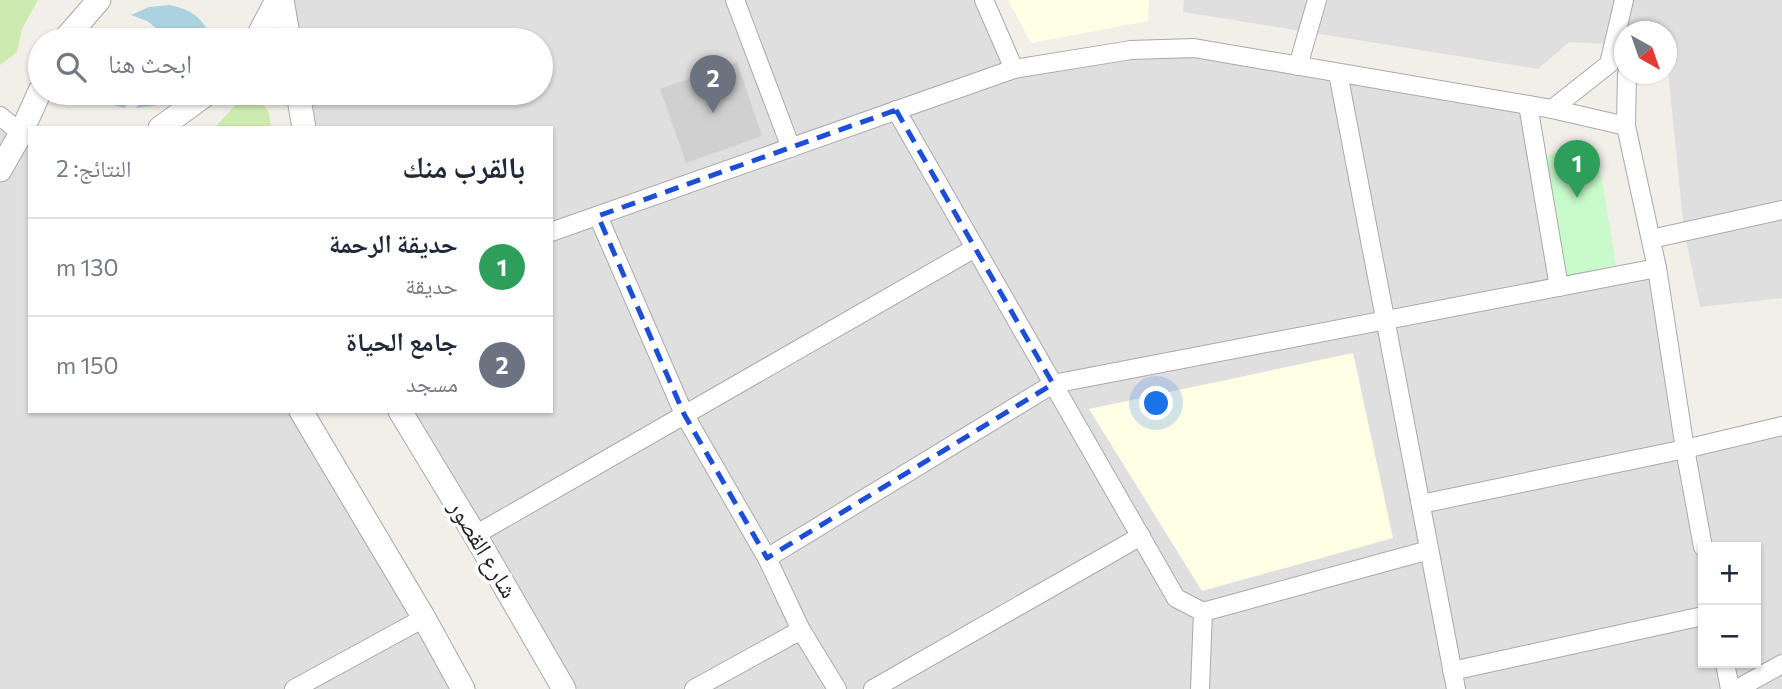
<!DOCTYPE html>
<html lang="ar">
<head>
<meta charset="utf-8">
<style>
	:root { --surface:#fff; --page:#f6f6f7; --text:#1f2937; --muted:#747a83; --line:#e0e1e3; --accent:#d40000 }
	body { margin:0; font-family:Commissioner,"Noto Naskh Arabic",sans-serif; background:var(--page); color:var(--text); direction:rtl }
	.controls { position:absolute; right:21px; bottom:21px; display:grid; overflow:hidden; border-radius:0px; box-shadow:0 2px 5px #0004 }
	.controls button { width:63px; height:63px; display:grid; place-items:center; padding:0; border:0; border-bottom:2px solid var(--line); background:var(--surface); color:var(--text); font:35px sans-serif }
	.compass { position:absolute; left:1614px; top:21px; width:63px; height:63px; border-radius:50%; background:var(--surface); box-shadow:0 2px 5px #0004; rotate:140deg }
	.you { position:absolute; left:1157px; top:404px; width:24px; height:24px; margin:-18px; border:5px solid #fff; border-radius:50%; background:#1a73e8; box-shadow:0 0 0 10px #1a73e833 }
	.badge { display:grid; place-items:center; width:46px; height:46px; border-radius:50%; background:var(--accent); color:#fff; font-size:23px; font-weight:700 }
	.pin { position:absolute; translate:-50% -58px; filter:drop-shadow(0 2px 4px #0008) }
	.pin::after { content:''; position:absolute; top:37px; width:24px; height:21px; background:inherit; clip-path:polygon(0 0,100% 0,50% 100%) }
	.list { margin:0; padding:0; list-style:none }
	h2 { display:flex; justify-content:space-between; align-items:center; height:91px; margin:0; padding:0 28px; font-size:30px }
	h2 small { font-size:23px; font-weight:400; color:var(--muted) }
	.list li { display:grid; grid-template-columns:46px 1fr auto; gap:21px; align-items:center; box-sizing:border-box; height:98px; padding:0 28px; border-top:2px solid var(--line) }
	.list b { display:block; font-size:26px; white-space:nowrap }
	.list p { margin:0; font-size:23px; white-space:nowrap; color:var(--muted) }
	.list em { font-size:23px; font-style:normal; color:var(--muted) }
	.icon { flex:none; width:38px; height:38px; fill:none; stroke:currentColor; stroke-width:2; stroke-linecap:round; stroke-linejoin:round }
	.map { position:relative; flex:none; width:1782px; height:689px; overflow:hidden; direction:ltr }
	.search { position:absolute; background:var(--surface); box-shadow:0 2px 5px #0004; left:28px; top:28px; width:525px; height:77px; display:flex; align-items:center; gap:18px; box-sizing:border-box; padding:0 24px; border-radius:38px; color:var(--muted); font-size:26px }
	.panel { position:absolute; background:var(--surface); box-shadow:0 2px 5px #0004; left:28px; top:126px; width:525px; height:287px; border-radius:0px; direction:rtl }
	.map>svg:first-child { display:block }
	.residential { fill:#e0dfdf; fill-rule:evenodd }
	.education { fill:#ffffe5 }
	.religious { fill:#d0d0d0 }
	.grass { fill:#cdebb0 }
	.park { fill:#c8facc }
	.water { fill:#aad3df }
	.lines { fill:none; stroke-linecap:round; stroke-linejoin:round }
	.minor-casing { stroke:#a9a9a9; stroke-width:20 }
	.tertiary-casing { stroke:#a9a9a9; stroke-width:25 }
	.minor { stroke:#fff; stroke-width:18 }
	.tertiary { stroke:#fff; stroke-width:23 }
	.marked { fill:none; stroke:#1d4ed8; stroke-width:5; stroke-dasharray:14 9; stroke-linejoin:round }
	.labels { text-anchor:middle; stroke-width:7; stroke-linejoin:round; paint-order:stroke }
	.street-label { font-size:24px; fill:#222; stroke:#fff }
</style>
</head>
<body>
<div class="map">
<svg width="1782" height="689" viewBox="0 0 1782 689">
	<rect width="100%" height="100%" fill="#f2efe9"/>
	<g class="residential">
		<path d="M282,0H982L1014,69L1194,48L1528,105L1559,287L1657,268L1685,449L1782,426V689H570L400,411H551V128H304L298,93H541V40H289ZM1703,547H1756V663H1703Z"/>
		<polygon points="1184,0 1782,0 1782,298 1700,307 1684,230 1667,61 1666,32 1624,32 1624,45 1569,42 1538,69 1183,12"/>
		<polygon points="0,116 30,141 30,411 305,411 433,611 477,689 0,689"/>
	</g>
	<g class="education">
		<polygon points="1008,0 1149,0 1148,21 1031,43"/>
		<polygon points="1353,353 1393,538 1202,591 1089,409"/>
	</g>
	<polygon class="religious" points="737,62 762,136 686,163 660,89"/>
	<g class="grass">
		<polygon points="0,0 38,0 22,29 17,52 0,65"/>
		<polygon points="257,95 269,113 271,128 214,128 244,96"/>
	</g>
	<polygon class="park" points="1568,147 1597,161 1602,180 1616,265 1562,277 1545,157"/>
	<g class="water">
		<path d="M169,5C192,10 203,17 212,40H172L147,21L131,15L149,7Z"/>
		<polygon points="97,93 132,93 125,108 108,104"/>
		<polygon points="153,93 180,93 154,106 135,108"/>
	</g>
	<g class="lines">
		<defs>
			<g id="minor">
				<polyline points="735,0 791,148"/>
				<polyline points="984,0 1014,69"/>
				<polyline points="1298,66 1317,0"/>
				<polyline points="1338,73 1456,689"/>
				<polyline points="1627,74 1626,126 1657,268 1685,449 1703,547"/>
				<polyline points="1528,105 1559,287"/>
				<polyline points="1552,109 1609,64 1624,0"/>
				<polyline points="896,110 1176,598 1203,612 1429,550"/>
				<polyline points="0,116 21,133"/>
				<polyline points="598,216 684,414 767,558 801,630 837,689"/>
				<polyline points="551,232 1014,69 1131,50 1194,48 1552,109 1626,126"/>
				<polyline points="1651,239 1782,210"/>
				<polyline points="1421,504 1685,449 1782,426"/>
				<polyline points="475,535 975,248"/>
				<polyline points="767,558 1053,384 1657,268"/>
				<polyline points="1725,663 1730,689"/>
				<polyline points="1452,671 1703,616"/>
				<polyline points="294,689 424,618"/>
				<polyline points="694,689 801,630"/>
				<polyline points="873,689 1141,536"/>
				<polyline points="1200,689 1203,612"/>
				<polyline points="1737,689 1782,664"/>
			</g>
			<g id="tertiary">
				<polyline points="282,0 289,40"/>
				<polyline points="64,40 99,0"/>
				<polyline points="256,40 277,0"/>
				<polyline points="298,93 304,128"/>
				<polyline points="160,128 208,93"/>
				<polyline points="0,170 21,133 40,91"/>
				<polyline points="301,411 424,618 463,689"/>
				<polyline points="400,411 475,535 564,689"/>
			</g>
		</defs>
		<use href="#minor" class="minor-casing"/>
		<use href="#tertiary" class="tertiary-casing"/>
		<use href="#minor" class="minor"/>
		<use href="#tertiary" class="tertiary"/>
	</g>
	<path class="marked" d="M896,110L1053,384L767,558L684,414L598,216Z"/>
	<g class="labels">
		<g class="street-label">
			<text transform="translate(483 549) rotate(59)" y="8">شارع القصور</text>
		</g>
	</g>
</svg>
<div class="controls">
<button>+</button>
<button>−</button>
</div>
<svg class="compass" viewBox="-18 -18 36 36"><path d="M0-13l5 13h-10z" fill="#e53935"/><path d="M0 13l5-13h-10z" fill="#747a83"/></svg>
<div class="you"></div>
<div class="pin badge" style="left:1577px;top:198px;background:#2e9e5b">1</div>
<div class="pin badge" style="left:713px;top:113px;background:#6b7280">2</div>
<div class="search"><svg class="icon" aria-label="search" viewBox="0 0 24 24"><circle cx="10" cy="10" r="6"/><path d="M15 15l6 6"/></svg>ابحث هنا</div>
<section class="panel">
<h2>بالقرب منك<small>النتائج: 2</small></h2>
<ul class="list">
<li><span class="badge" style="background:#2e9e5b">1</span><div><b>حديقة الرحمة</b><p>حديقة</p></div><em>130 m</em></li>
<li><span class="badge" style="background:#6b7280">2</span><div><b>جامع الحياة</b><p>مسجد</p></div><em>150 m</em></li>
</ul>
</section>
</div>
</body>
</html>
